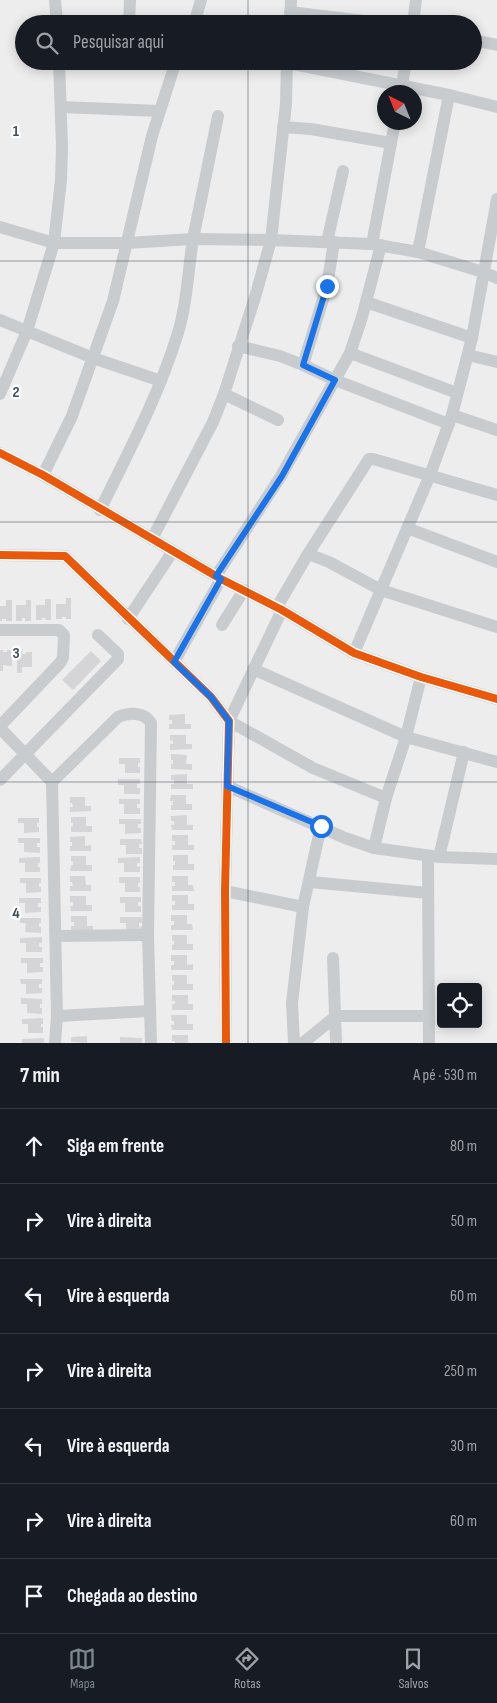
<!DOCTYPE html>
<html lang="pt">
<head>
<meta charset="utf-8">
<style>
	:root { --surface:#171b24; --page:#242831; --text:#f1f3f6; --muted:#9ea1a6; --line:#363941; --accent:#7e888f }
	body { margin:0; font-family:"Sofia Sans Condensed",sans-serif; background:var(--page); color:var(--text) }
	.controls { position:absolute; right:15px; bottom:15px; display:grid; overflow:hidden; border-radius:5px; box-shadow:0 2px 12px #0003 }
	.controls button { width:45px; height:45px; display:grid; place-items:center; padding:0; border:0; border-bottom:1px solid var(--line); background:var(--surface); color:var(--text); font:25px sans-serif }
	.compass { position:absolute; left:377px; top:85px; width:45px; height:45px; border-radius:50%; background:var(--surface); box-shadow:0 2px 12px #0003; rotate:317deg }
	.stop { position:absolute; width:15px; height:15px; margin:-11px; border:4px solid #1a73e8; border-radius:50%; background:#fff }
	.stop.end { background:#1a73e8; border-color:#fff; box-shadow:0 1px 5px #0008 }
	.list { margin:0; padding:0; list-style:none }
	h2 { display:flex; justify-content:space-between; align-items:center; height:65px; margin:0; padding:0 20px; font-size:21px }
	h2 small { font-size:16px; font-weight:400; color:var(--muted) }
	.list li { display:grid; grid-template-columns:32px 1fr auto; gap:15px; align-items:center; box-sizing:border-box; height:75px; padding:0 20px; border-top:1px solid var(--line) }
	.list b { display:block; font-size:19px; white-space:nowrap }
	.list em { font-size:16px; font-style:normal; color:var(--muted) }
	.icon { flex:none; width:28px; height:28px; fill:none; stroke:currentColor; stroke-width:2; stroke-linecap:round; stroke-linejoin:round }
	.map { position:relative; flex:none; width:497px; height:1043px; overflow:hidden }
	.search { position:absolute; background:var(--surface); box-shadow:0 2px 12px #0003; left:15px; right:15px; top:15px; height:55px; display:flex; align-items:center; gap:12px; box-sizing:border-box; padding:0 18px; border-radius:28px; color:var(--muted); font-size:19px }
	.sheet { height:590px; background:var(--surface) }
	nav { display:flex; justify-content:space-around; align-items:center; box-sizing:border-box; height:70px; border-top:1px solid var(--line); background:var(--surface); font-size:14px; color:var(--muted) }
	nav a { display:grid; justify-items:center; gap:2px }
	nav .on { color:var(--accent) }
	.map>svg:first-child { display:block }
	.building { fill:#d5d5d7 }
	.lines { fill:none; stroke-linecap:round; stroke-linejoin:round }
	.minor { stroke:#c8cccf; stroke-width:12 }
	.cycleway-casing { stroke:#fff; stroke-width:11 }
	.cycleway { stroke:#e8590c; stroke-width:8 }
	.route { stroke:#1a73e8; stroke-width:6 }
	.grid { fill:none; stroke:#42515c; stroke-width:1; stroke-opacity:0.55 }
	.grid-label { font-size:16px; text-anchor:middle; font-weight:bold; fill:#42515c; stroke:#fff; stroke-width:4.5; stroke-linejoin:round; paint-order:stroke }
</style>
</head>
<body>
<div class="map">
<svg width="497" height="1043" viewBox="0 0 497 1043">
	<rect width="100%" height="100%" fill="#eeeded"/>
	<g class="building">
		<polygon points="66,598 71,598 71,619 66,619 66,617 62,617 62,619 56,619 56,604 66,604"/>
		<polygon points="45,599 51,599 51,620 46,620 45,618 42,618 42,620 36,620 36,605 45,605"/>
		<polygon points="6,600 12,600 12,621 6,621 6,619 2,619 2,621 0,621 0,606 6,606"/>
		<polygon points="26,600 31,600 31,621 25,621 25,618 22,618 22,621 16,621 16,605 26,605"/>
		<polygon points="0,650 3,650 3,652 7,652 7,650 12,650 12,666 3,665 3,671 0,671"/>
		<polygon points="17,651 22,651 22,654 26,654 26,652 32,652 32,667 22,667 22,673 17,673"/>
		<polygon points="91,651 101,661 73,690 62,680"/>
		<polygon points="185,714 185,724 191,724 191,729 169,729 169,724 172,724 172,720 169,720 169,715"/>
		<polygon points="170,735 186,735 186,744 192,744 192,749 170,750 170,744 173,744 173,741 170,740"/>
		<polygon points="171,754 187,755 186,764 192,764 192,770 171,769 171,764 173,764 173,760 171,760"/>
		<polygon points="119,758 140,758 140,763 138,763 138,767 140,767 140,773 125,773 125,764 119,764"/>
		<polygon points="187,774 187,784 193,784 193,789 171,789 171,784 174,784 174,780 171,780 171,775"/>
		<polygon points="118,779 140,779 140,784 137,784 137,788 140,788 140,794 124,794 124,785 118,785"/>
		<polygon points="171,795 186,795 186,804 192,804 192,810 171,810 171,805 173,805 173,801 170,801"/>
		<polygon points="70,797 85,797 85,806 91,806 91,811 70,812 70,807 73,807 72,803 70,803"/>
		<polygon points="119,799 140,799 140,804 137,804 137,808 140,808 140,814 124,814 124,804 119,804"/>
		<polygon points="187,815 187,825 193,825 193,830 172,830 171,825 174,825 174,821 171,821 171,816"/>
		<polygon points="71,817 86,817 86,826 92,826 92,832 71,832 71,827 73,826 73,822 71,823"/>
		<polygon points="18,818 39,818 39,823 37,823 37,827 39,827 39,832 24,833 24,823 18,823"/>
		<polygon points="119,819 141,819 141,824 138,824 138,828 141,828 141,833 125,834 125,824 119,824"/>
		<polygon points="172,835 188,835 188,845 194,845 194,850 172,850 172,845 175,845 175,841 172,841"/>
		<polygon points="85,836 85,846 91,845 91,851 70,851 70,846 72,846 72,842 70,842 70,837"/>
		<polygon points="18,838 40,838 40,843 37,843 37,847 40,847 40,853 24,852 24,843 18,843"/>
		<polygon points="120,839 141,839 142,844 139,844 139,848 142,848 142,854 126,854 126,845 120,845"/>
		<polygon points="173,855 188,855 188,864 194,864 194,870 173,870 173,865 175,865 175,861 173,861"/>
		<polygon points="71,856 86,856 86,865 92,865 92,871 70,871 71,865 73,865 73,861 71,861"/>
		<polygon points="40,857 40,863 38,863 38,867 40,867 40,872 25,872 25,863 19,863 19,858"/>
		<polygon points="140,857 140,863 137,863 137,867 140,866 140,872 124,872 124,863 118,863 118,858"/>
		<polygon points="70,876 85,876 86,885 91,885 91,891 70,891 70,886 73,886 72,882 70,882"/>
		<polygon points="172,876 188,876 188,885 193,885 194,891 172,891 172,886 175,886 175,882 172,882"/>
		<polygon points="119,877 140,877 140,883 138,883 138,887 140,887 140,892 125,892 125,883 119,883"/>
		<polygon points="20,878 41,878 41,883 39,883 39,887 41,887 41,892 26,893 26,883 20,883"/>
		<polygon points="172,895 188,895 188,904 194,904 194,910 172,910 172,905 175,905 175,901 172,901"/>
		<polygon points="70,896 86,896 86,905 92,905 92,911 71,911 70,906 73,906 73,902 70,902"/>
		<polygon points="120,897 141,897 141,902 138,902 138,906 141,906 141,912 125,912 125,903 120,903"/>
		<polygon points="19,898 41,898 41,903 38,903 38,907 41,907 41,912 25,913 25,903 19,903"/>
		<polygon points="171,915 187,915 187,924 192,924 193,930 171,930 171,925 174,925 174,921 171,921"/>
		<polygon points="71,916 87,916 87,926 93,926 93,931 71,931 71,926 74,926 74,922 71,922"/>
		<polygon points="120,917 142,917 142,923 139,923 139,927 142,926 142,932 126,932 126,923 120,923"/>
		<polygon points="20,918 41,918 41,923 39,923 39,927 41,927 41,933 25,932 26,923 20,923"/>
		<polygon points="172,935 187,935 187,944 193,944 193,950 172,950 172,944 174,945 174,941 172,941"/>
		<polygon points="42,937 42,943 39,943 39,947 42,947 42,952 26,952 26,943 20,943 20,938"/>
		<polygon points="171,955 187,955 187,965 193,964 193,970 171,970 171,965 174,965 174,961 171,961"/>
		<polygon points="21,958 43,958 43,963 40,963 40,967 43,967 43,972 27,973 27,963 21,963"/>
		<polygon points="172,975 187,975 187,984 193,984 193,990 172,990 172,985 174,985 174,981 172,981"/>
		<polygon points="20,979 42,979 42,984 39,984 39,988 42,988 42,993 26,994 26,984 21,984"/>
		<polygon points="172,995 188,995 188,1004 193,1004 193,1010 172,1010 172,1004 175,1004 175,1001 172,1001"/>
		<polygon points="21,998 42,999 42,1004 40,1004 40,1008 42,1008 42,1014 27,1013 27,1004 21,1004"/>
		<polygon points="171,1015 187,1015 187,1024 193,1024 193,1030 172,1030 171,1025 174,1025 174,1021 172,1021"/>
		<polygon points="43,1018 43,1024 41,1024 41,1027 43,1027 43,1033 28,1033 28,1024 22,1024 22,1019"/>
		<polygon points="172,1035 188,1035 188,1043 175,1043 175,1041 172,1041"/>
		<polygon points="87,1036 87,1043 71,1042 71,1037"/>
		<polygon points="120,1037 142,1038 142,1043 120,1043"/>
		<polygon points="44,1038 44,1043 22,1043 22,1039"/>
	</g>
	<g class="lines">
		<g class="minor">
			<polyline points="55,0 57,24"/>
			<polyline points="290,12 388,24"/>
			<polyline points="129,24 130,0"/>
			<polyline points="194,24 201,0"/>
			<polyline points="290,24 291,0"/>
			<polyline points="413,24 416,0"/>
			<polyline points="473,40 497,45"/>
			<polyline points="278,61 449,95 497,107"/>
			<polyline points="401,92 406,61"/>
			<polyline points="61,107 159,111"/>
			<polyline points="283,127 311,129 391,143"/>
			<polyline points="0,227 54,243 127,243 193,239 271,240 372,244 418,252 483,272 497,278"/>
			<polyline points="327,242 343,171"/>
			<polyline points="372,244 395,122"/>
			<polyline points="418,252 449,95"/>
			<polyline points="366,302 472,338"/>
			<polyline points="0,320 93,358 161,381"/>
			<polyline points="238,346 280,356 303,365 335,380 449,424"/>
			<polyline points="350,353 457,393"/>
			<polyline points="468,355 497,362"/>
			<polyline points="303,365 327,286 334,242"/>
			<polyline points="0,394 27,331 54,243 61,180 62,147 59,61"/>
			<polyline points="224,394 278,420"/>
			<polyline points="452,415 497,430"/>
			<polyline points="0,453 43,475 221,579 282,610 354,653 421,677 497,699"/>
			<polyline points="43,475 72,416 113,301 152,136 176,61"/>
			<path d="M100,510C128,453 158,397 177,336C187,305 188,271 193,239C201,198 210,157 218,116"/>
			<polyline points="407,528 497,562"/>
			<polyline points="152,539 213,422 224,394 256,294 271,240 286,104 287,61"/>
			<polyline points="308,554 329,562 381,590 497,627"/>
			<polyline points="0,555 65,556 211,697 229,721 225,891 226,1043"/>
			<polyline points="216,576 281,476 350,353 362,317 381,245"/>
			<polyline points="277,607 308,554 369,459 373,459 497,495"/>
			<polyline points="282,610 229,721 313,768 386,798"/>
			<polyline points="128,619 173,551"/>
			<polyline points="222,625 244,590"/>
			<polyline points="0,630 59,630 64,635 63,658 60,663 0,726"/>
			<polyline points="354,653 430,475 452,415 472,338 497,199"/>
			<polyline points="174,662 221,579"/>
			<polyline points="253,669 406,737 497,762"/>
			<polyline points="0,728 52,782 57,1016 55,1043"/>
			<polyline points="0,780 118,659 118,654 98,635"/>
			<path d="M52,782L118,717C130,712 144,712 151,723L148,935L151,1043"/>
			<polyline points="227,786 345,838 374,848 439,857 497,859"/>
			<polyline points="374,848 386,798 406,737 421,677"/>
			<polyline points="428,856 429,1043"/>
			<polyline points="439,857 464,752"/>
			<polyline points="310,882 428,893"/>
			<polyline points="225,891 303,907"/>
			<polyline points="56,936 148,935"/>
			<polyline points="333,958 336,1043"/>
			<polyline points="57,1016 150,1011"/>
			<polyline points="294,1043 292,1003 303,907 321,826"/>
			<polyline points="303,1043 336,1016 427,1016"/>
		</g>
		<defs>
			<g id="cycleway">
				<polyline points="0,453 43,475 221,579 282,610 354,653 421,677 497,699"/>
				<polyline points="0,555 65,556 211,697 229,721 225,891 226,1043"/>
			</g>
		</defs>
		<use href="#cycleway" class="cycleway-casing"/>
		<use href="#cycleway" class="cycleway"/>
	</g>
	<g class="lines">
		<polyline class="route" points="321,826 227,786 229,721 211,697 174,662 221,579 216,576 282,476 335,380 303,365 327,286"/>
	</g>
	<path class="grid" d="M248,0V24M248,61V1043M0,261H497M0,522H497M0,782H497"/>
	<g class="grid-label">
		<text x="16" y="136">1</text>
		<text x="16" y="397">2</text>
		<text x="16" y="658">3</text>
		<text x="16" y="918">4</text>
	</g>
</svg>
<div class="controls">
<button><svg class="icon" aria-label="locate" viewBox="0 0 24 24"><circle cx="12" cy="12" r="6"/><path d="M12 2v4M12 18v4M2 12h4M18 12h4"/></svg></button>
</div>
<svg class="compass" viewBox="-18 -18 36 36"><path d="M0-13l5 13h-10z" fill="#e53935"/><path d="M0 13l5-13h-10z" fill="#9ea1a6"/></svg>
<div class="stop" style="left:321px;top:826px"></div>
<div class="stop end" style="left:327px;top:286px"></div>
<div class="search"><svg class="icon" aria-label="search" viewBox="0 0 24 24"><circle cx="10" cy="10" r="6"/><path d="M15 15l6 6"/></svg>Pesquisar aqui</div>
</div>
<section class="sheet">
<h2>7 min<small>A pé · 530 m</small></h2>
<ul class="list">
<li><svg class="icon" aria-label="ahead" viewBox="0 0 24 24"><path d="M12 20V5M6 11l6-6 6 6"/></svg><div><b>Siga em frente</b></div><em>80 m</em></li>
<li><svg class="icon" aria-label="right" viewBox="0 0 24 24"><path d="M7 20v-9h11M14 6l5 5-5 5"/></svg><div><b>Vire à direita</b></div><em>50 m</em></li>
<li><svg class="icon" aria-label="left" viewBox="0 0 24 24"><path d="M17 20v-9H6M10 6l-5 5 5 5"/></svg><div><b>Vire à esquerda</b></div><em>60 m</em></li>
<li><svg class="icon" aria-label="right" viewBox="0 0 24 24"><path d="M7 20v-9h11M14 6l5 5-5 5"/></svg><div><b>Vire à direita</b></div><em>250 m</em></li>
<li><svg class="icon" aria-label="left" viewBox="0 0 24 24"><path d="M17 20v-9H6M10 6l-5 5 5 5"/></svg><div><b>Vire à esquerda</b></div><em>30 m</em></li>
<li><svg class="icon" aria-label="right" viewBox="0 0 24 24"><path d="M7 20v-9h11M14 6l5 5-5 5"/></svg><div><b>Vire à direita</b></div><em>60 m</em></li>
<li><svg class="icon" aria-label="arrive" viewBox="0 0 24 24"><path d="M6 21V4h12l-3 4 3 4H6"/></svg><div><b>Chegada ao destino</b></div></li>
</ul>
</section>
<nav>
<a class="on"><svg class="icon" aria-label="map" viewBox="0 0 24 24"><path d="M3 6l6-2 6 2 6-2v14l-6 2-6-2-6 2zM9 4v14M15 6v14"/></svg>Mapa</a>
<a><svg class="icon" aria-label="directions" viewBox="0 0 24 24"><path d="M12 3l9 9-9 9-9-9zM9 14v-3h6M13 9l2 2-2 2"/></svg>Rotas</a>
<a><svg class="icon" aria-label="saved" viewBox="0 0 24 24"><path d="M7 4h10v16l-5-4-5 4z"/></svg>Salvos</a>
</nav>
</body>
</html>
